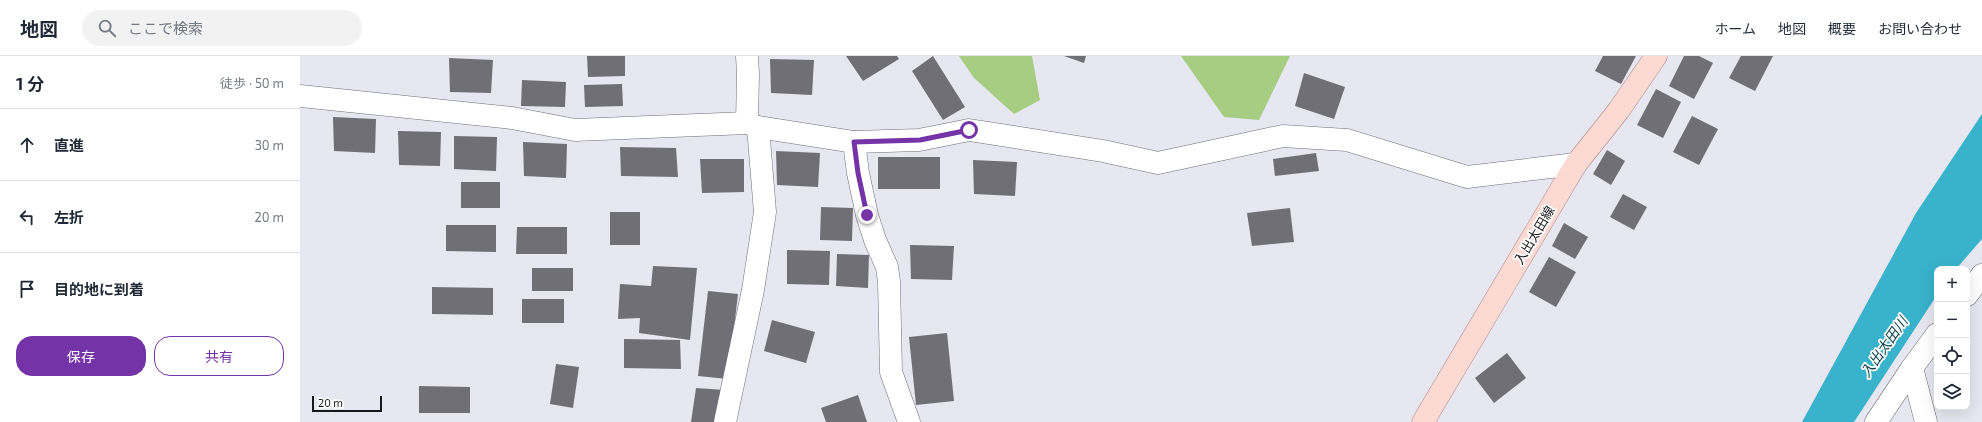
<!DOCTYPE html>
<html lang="ja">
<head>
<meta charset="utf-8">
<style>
	:root { --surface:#fff; --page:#f2f2f3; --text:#1f2937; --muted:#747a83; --line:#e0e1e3; --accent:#7433a7 }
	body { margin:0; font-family:"Exo 2","Noto Sans JP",sans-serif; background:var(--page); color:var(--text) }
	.controls { position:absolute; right:12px; bottom:12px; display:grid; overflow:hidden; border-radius:8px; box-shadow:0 4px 16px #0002 }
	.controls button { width:36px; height:36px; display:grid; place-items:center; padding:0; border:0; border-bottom:1px solid var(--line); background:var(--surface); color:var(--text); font:20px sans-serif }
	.scale { position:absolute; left:12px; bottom:10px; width:70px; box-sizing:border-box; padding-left:4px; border:2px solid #18181b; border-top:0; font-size:11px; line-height:14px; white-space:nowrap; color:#18181b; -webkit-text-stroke:3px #fff; paint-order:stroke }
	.stop { position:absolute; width:12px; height:12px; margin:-9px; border:3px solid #7433a7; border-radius:50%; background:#fff }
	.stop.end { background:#7433a7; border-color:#fff; box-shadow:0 1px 4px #0008 }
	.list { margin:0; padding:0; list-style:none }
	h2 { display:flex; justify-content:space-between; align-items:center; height:52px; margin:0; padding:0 16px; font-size:17px }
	h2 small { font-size:13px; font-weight:400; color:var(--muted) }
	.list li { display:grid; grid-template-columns:26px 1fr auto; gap:12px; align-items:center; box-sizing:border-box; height:72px; padding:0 16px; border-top:1px solid var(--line) }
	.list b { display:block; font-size:15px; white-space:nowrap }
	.list em { font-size:13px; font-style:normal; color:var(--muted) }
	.actions { display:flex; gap:8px; padding:12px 16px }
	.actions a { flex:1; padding:9px 0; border:1px solid var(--accent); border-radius:16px; text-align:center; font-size:14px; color:var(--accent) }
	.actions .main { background:var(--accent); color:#fff }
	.icon { flex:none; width:22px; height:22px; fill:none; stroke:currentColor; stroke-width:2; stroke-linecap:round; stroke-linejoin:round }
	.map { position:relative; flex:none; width:1682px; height:366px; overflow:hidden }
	header { display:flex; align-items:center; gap:24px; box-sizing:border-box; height:56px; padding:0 20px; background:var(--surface); border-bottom:1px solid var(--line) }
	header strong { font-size:19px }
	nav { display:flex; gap:22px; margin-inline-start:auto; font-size:14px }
	.search { width:280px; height:36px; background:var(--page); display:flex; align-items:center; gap:10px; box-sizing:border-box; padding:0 14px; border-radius:22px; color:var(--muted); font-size:15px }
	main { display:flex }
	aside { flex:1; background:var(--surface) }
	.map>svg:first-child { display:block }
	.green { fill:#a6cd82 }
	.water { fill:#39b2cb }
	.building { fill:#706f78 }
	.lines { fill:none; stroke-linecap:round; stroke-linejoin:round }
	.minor-casing { stroke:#6f6e77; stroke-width:23 }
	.major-casing { stroke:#ac8580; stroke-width:23 }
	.minor { stroke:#fff; stroke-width:22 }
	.major { stroke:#fdd9d3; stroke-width:22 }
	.route { stroke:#7433a7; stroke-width:5 }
	.labels { text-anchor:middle; stroke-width:3.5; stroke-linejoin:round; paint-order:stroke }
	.street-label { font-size:13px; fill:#18181b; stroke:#fff }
	.water-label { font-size:14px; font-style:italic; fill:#083e49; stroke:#fff }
</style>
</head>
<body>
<header>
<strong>地図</strong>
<div class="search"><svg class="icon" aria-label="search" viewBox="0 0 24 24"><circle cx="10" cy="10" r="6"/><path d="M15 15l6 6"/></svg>ここで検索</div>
<nav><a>ホーム</a><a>地図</a><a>概要</a><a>お問い合わせ</a></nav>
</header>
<main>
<aside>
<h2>1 分<small>徒歩 · 50 m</small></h2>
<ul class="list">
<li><svg class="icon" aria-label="ahead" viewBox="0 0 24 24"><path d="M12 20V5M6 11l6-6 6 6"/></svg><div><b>直進</b></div><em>30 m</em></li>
<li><svg class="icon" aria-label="left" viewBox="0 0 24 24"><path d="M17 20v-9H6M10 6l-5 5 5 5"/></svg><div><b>左折</b></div><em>20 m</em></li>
<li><svg class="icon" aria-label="arrive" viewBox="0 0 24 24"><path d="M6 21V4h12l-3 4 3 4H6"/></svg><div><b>目的地に到着</b></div></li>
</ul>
<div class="actions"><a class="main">保存</a><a>共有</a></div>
</aside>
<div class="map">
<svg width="1682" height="366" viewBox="0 0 1682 366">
	<rect width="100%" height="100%" fill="#e7e7f1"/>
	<g class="green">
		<polygon points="659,0 732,0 740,44 714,58 674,22"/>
		<polygon points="881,0 990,0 959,64 924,61"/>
	</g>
	<polygon class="water" points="1682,58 1682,183 1656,213 1637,213 1637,239 1554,366 1502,366 1616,157"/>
	<g class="building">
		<polygon points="287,0 325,0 325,20 288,21"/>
		<polygon points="546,0 597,0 599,3 563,25"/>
		<polygon points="633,0 665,51 643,64 612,15"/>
		<polygon points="764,0 786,0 784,7"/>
		<polygon points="1303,0 1336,0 1321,28 1295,15"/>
		<polygon points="1384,0 1399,0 1413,7 1394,43 1369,30"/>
		<polygon points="1441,0 1473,0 1455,35 1429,22"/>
		<polygon points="149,2 193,4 191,37 150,36"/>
		<polygon points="470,3 514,4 512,39 471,37"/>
		<polygon points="1004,17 1045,31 1034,63 995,50"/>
		<polygon points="222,24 266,26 265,51 221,50"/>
		<polygon points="322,28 323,50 285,51 284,29"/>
		<polygon points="1356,33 1381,46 1363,82 1337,69"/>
		<polygon points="1392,60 1418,73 1399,109 1373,96"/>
		<polygon points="33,61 76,63 75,97 34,95"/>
		<polygon points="98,75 141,76 140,110 99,109"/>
		<polygon points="154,80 197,81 196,115 154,113"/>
		<polygon points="223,86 267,88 266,122 224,120"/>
		<polygon points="320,91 376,92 378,121 321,120"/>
		<polygon points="1307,94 1325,105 1311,129 1293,118"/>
		<polygon points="476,95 520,97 518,131 477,129"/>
		<polygon points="1016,97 1019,115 975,120 973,103"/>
		<rect x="578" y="101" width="62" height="32"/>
		<polygon points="400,103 444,103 444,136 402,137"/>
		<polygon points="673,104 717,106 715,140 674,138"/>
		<rect x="161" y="126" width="39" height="26"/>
		<polygon points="1323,138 1347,151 1334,174 1310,161"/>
		<polygon points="521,151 553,152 552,185 520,184"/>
		<polygon points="990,152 994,186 952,190 947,157"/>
		<rect x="310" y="156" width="30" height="33"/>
		<polygon points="1264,167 1288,181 1275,203 1252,190"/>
		<polygon points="146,169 196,169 196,196 146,195"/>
		<polygon points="217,171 267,171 267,198 216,198"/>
		<polygon points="610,189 654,190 652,224 611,223"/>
		<polygon points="487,194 530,195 529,229 487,228"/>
		<polygon points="537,198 569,199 568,232 536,230"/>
		<polygon points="1249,201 1276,216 1256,251 1229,236"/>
		<polygon points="353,210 397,212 390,284 339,277 340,262 318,263 320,228 351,230"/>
		<rect x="232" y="212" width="41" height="23"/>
		<polygon points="132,231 193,232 193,259 132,258"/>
		<polygon points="408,235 438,238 428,323 398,320"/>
		<rect x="222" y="243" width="42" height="24"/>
		<polygon points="472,264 515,276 506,307 464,295"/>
		<polygon points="647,277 654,345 616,349 609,281"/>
		<polygon points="324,283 380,284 381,313 324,312"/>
		<polygon points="1207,297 1226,322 1194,347 1175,322"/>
		<polygon points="256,308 279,311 273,352 250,348"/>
		<polygon points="119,330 170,331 170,357 119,357"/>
		<polygon points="396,332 425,334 420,366 391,366"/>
		<polygon points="558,339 567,366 526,366 521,352"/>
	</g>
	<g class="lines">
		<defs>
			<g id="minor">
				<polyline points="447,0 448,18 447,67"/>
				<polyline points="0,40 212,62 275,74 447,67 458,71 554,86 619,84 669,74 803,95 858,107 983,80 1047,84 1167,121 1276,108"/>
				<polyline points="554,86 558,117 567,159 575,184 587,211 589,226 591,316 609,366"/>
				<polyline points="1667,239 1682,219"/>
				<polyline points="1612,312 1626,366"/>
				<polyline points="425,366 453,234 465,156 458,71"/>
				<polyline points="1576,366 1612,312 1637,278"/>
			</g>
			<polyline id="major" points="1123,366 1276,108 1319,54 1356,0"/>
		</defs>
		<use href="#minor" class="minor-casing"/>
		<use href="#major" class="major-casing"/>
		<use href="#minor" class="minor"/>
		<use href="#major" class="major"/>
	</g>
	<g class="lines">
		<polyline class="route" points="567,159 558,117 554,86 620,84 669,74"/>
	</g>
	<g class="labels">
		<g class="street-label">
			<text transform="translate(1234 179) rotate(-59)" y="5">入出太田線</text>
		</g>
		<g class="water-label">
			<text transform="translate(1584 291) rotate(-55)" y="5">入出太田川</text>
		</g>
	</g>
</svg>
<div class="controls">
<button>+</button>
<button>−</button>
<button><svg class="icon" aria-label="locate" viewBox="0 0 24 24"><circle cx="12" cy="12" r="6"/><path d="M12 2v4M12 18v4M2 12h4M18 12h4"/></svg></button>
<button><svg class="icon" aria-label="layers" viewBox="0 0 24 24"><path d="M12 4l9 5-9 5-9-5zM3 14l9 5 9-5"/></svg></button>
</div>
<div class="scale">20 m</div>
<div class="stop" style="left:669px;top:74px"></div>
<div class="stop end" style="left:567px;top:159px"></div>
</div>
</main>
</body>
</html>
